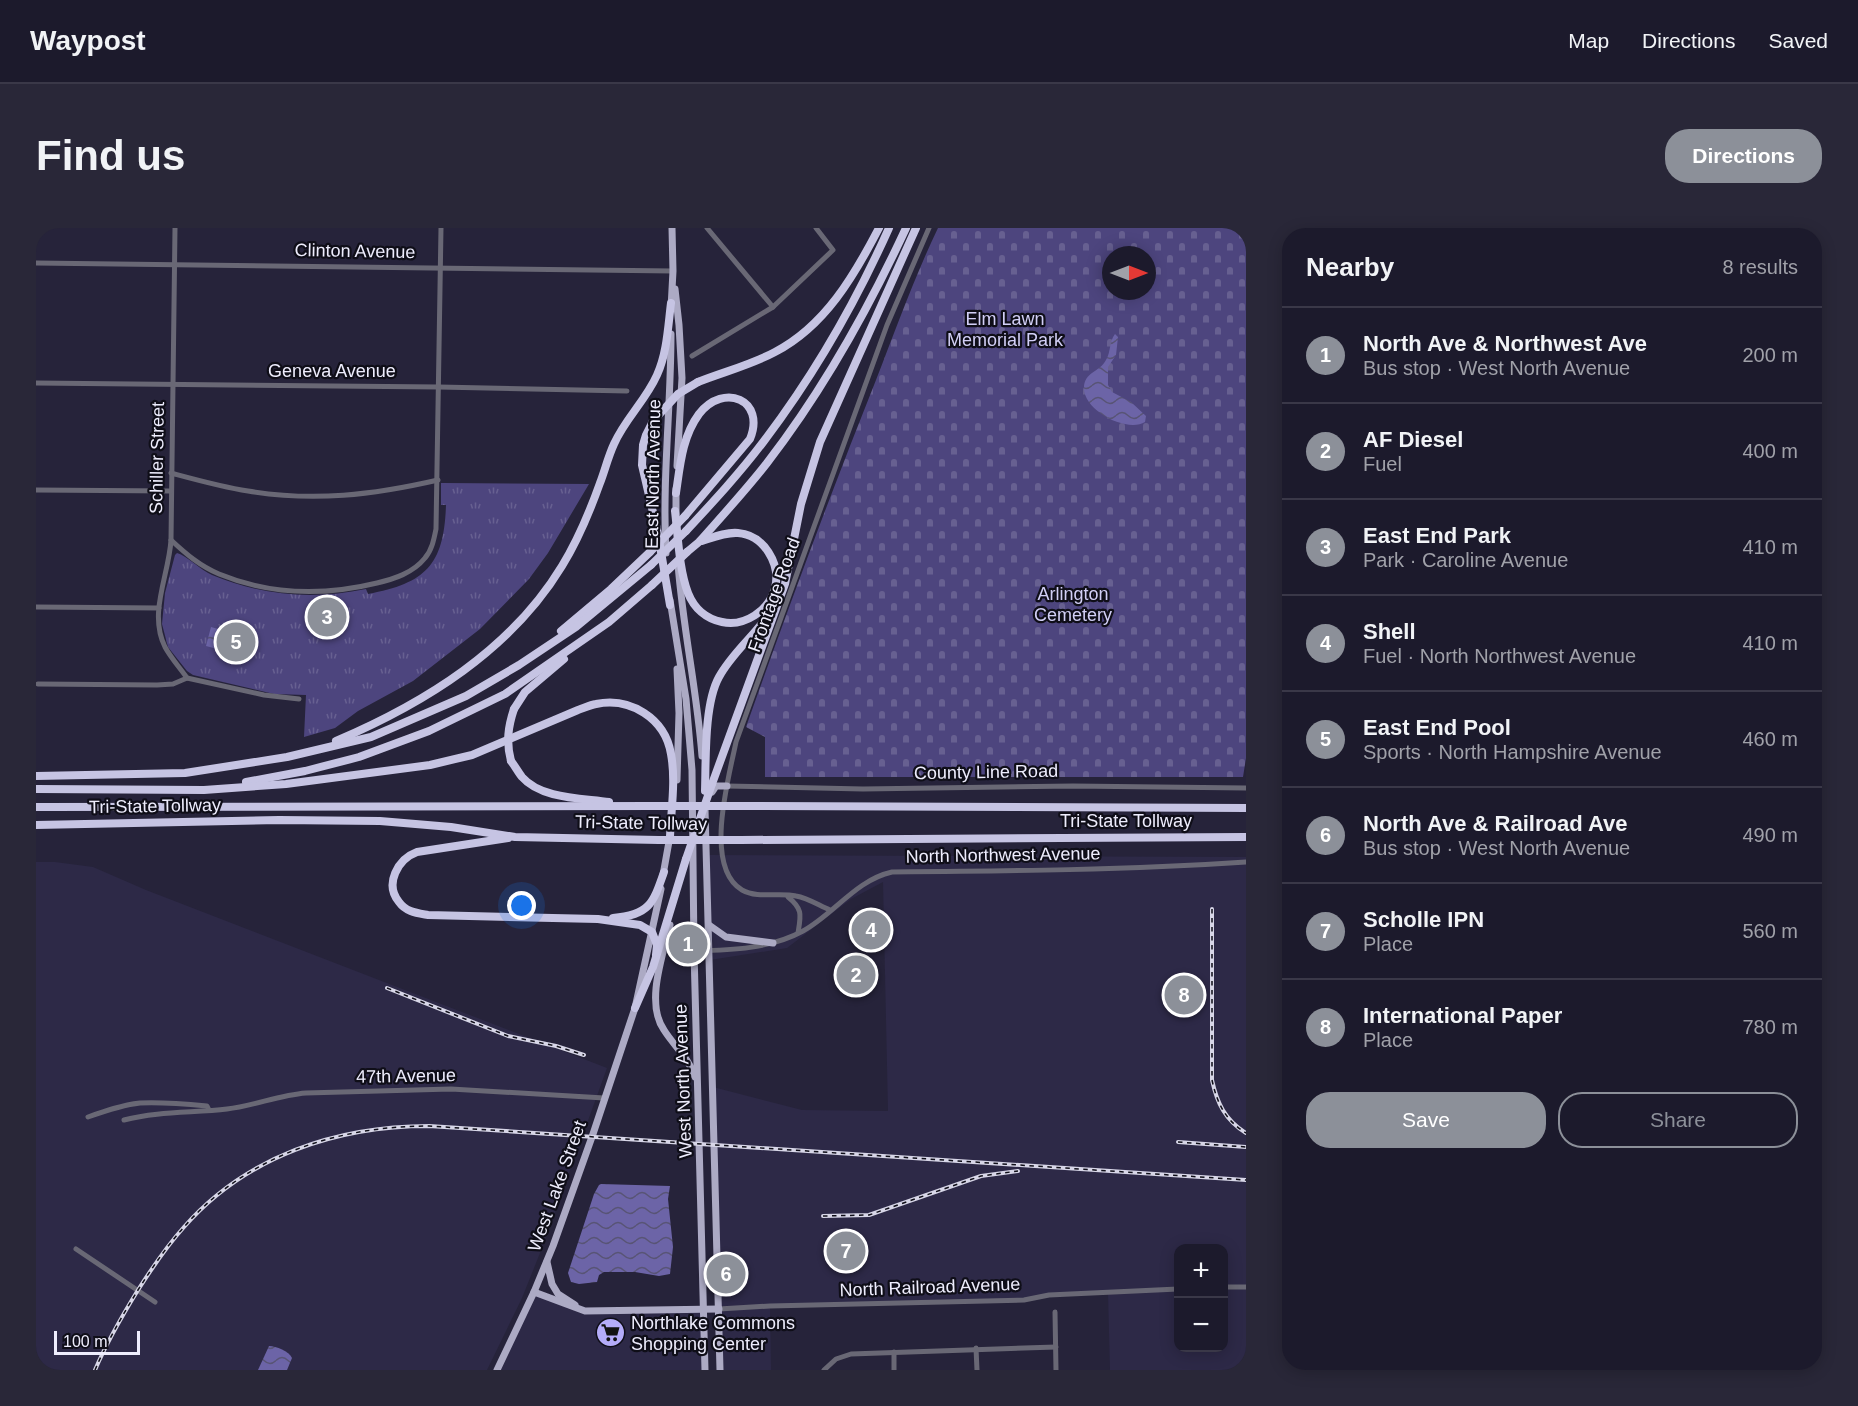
<!DOCTYPE html>
<html lang="en">
<head>
<meta charset="utf-8">
<style>
	:root { --surface:#1c1a2c; --page:#292738; --text:#f1f3f6; --muted:#a0a1a9; --line:#3a3848; --accent:#8c9099 }
	body { margin:0; font-family:Arial,sans-serif; background:var(--page); color:var(--text) }
	.controls { position:absolute; right:18px; bottom:18px; display:grid; overflow:hidden; border-radius:12px; box-shadow:0 3px 15px #0003 }
	.controls button { width:54px; height:54px; display:grid; place-items:center; padding:0; border:0; border-bottom:2px solid var(--line); background:var(--surface); color:var(--text); font:30px sans-serif }
	.compass { position:absolute; left:1066px; top:18px; width:54px; height:54px; border-radius:50%; background:var(--surface); box-shadow:0 3px 15px #0003; rotate:90deg }
	.scale { position:absolute; left:18px; bottom:15px; width:86px; box-sizing:border-box; padding-left:6px; border:3px solid #eeedfd; border-top:0; font-size:16px; line-height:21px; white-space:nowrap; color:#eeedfd; -webkit-text-stroke:4px #0f0e18; paint-order:stroke }
	.you { position:absolute; left:486px; top:678px; width:21px; height:21px; margin:-15px; border:4px solid #fff; border-radius:50%; background:#1a73e8; box-shadow:0 0 0 9px #1a73e833 }
	.badge { display:grid; place-items:center; width:39px; height:39px; border-radius:50%; background:var(--accent); color:#fff; font-size:20px; font-weight:700 }
	.pin { position:absolute; translate:-50% -50%; border:3px solid #fff; box-shadow:0 2px 6px #0006 }
	.list { margin:0; padding:0; list-style:none }
	h2 { display:flex; justify-content:space-between; align-items:center; height:78px; margin:0; padding:0 24px; font-size:26px }
	h2 small { font-size:20px; font-weight:400; color:var(--muted) }
	.list li { display:grid; grid-template-columns:39px 1fr auto; gap:18px; align-items:center; box-sizing:border-box; height:96px; padding:0 24px; border-top:2px solid var(--line) }
	.list b { display:block; font-size:22px; white-space:nowrap }
	.list p { margin:0; font-size:20px; white-space:nowrap; color:var(--muted) }
	.list em { font-size:20px; font-style:normal; color:var(--muted) }
	.actions { display:flex; gap:12px; padding:18px 24px }
	.actions a { flex:1; padding:14px 0; border:2px solid var(--accent); border-radius:24px; text-align:center; font-size:21px; color:var(--accent) }
	.actions .main { background:var(--accent); color:#fff }
	.map { position:relative; flex:none; width:1210px; height:1142px; overflow:hidden; border-radius:24px }
	header { display:flex; align-items:center; gap:36px; box-sizing:border-box; height:84px; padding:0 30px; background:var(--surface); border-bottom:2px solid var(--line) }
	header strong { font-size:28px }
	nav { display:flex; gap:33px; margin-inline-start:auto; font-size:21px }
	.intro { display:flex; align-items:center; justify-content:space-between; box-sizing:border-box; height:144px; padding:0 36px }
	h1 { margin:0; font-size:42px }
	.button { padding:15px 27px; border-radius:24px; background:var(--accent); color:#fff; font-size:21px; font-weight:700 }
	main { display:flex; gap:36px; padding:0 36px }
	aside { flex:1; background:var(--surface); border-radius:24px; box-shadow:0 3px 15px #0003 }
	.map>svg:first-child { display:block }
	.built { fill:#2d2947; fill-rule:evenodd }
	.cemetery { fill:url(#cemetery-stones); fill-rule:evenodd }
	.park { fill:url(#park-tufts) }
	.water { fill:url(#water-waves) }
	.lines { fill:none; stroke-linecap:round; stroke-linejoin:round }
	.minor { stroke:#696875; stroke-width:5 }
	.major { stroke:#acaac4; stroke-width:7 }
	.highway { stroke:#c6c4e3; stroke-width:8 }
	.rail-casing { stroke:#d7d6e7; stroke-width:4 }
	.rail { stroke:#0f0e18; stroke-width:1.5; stroke-dasharray:4.5; stroke-linecap:butt }
	.highway-bridge { stroke:#c6c4e3; stroke-width:8 }
	.labels { text-anchor:middle; stroke-width:4.5; stroke-linejoin:round; paint-order:stroke }
	.street-label { font-size:18px; fill:#eeedfd; stroke:#0f0e18 }
	.park-label { font-size:18px; fill:#d2cff6; stroke:#0f0e18 }
	.poi-label { font-size:18px; fill:#eeedfd; stroke:#0f0e18; text-anchor:start }
</style>
</head>
<body>
<header>
<strong>Waypost</strong>
<nav><a>Map</a><a>Directions</a><a>Saved</a></nav>
</header>
<div class="intro"><h1>Find us</h1><a class="button">Directions</a></div>
<main>
<div class="map">
<svg width="1210" height="1142" viewBox="0 0 1210 1142">
	<defs>
		<pattern id="cemetery-stones" width="16" height="16" patternUnits="userSpaceOnUse" patternTransform="scale(1.5)"><rect width="16" height="16" fill="#4d457e"/><path d="M2 7V4a2 2 0 0 1 4 0v3zM10 15v-3a2 2 0 0 1 4 0v3z" fill="#676091"/></pattern>
		<pattern id="park-tufts" width="24" height="20" patternUnits="userSpaceOnUse" patternTransform="scale(1.5)"><rect width="24" height="20" fill="#4d457e"/><path d="M3 7l-1-3M5 7V3M7 7l1-3M15 17l-1-3M17 17v-4M19 17l1-3" fill="none" stroke="#676091"/></pattern>
		<pattern id="water-waves" width="16" height="10" patternUnits="userSpaceOnUse" patternTransform="scale(1.5)"><rect width="16" height="10" fill="#6c64a7"/><path d="M0 5q4-4 8 0t8 0" fill="none" stroke="#585475"/></pattern>
	</defs>
	<rect width="100%" height="100%" fill="#26233a"/>
	<g class="built">
		<path d="M671,627L1210,629V1142H1074L1072,1065L1013,1067L988,1072L734,1078L735,1142H684L677,859L766,882L852,883L847,654L815,671L751,720L674,732ZM1142,1020H1188V1120H1142Z"/>
		<polygon points="0,634 19,634 57,639 110,662 571,840 506,1020 486,1070 451,1142 0,1142"/>
		<polygon points="498,1064 536,1080 668,1081 669,1142 461,1142"/>
	</g>
	<path class="cemetery" d="M902,0H1210V530L1207,549H729V509L710,499C751,383 794,267 840,152C860,101 878,50 902,0ZM1075,27H1111V63H1075Z"/>
	<path class="park" d="M405,255L553,256L512,325L493,351L444,401L377,453L322,483L299,500L268,509L270,467L238,466L157,447L151,443L132,419L126,396L129,365L139,327L141,325C151,328 165,342 176,347C227,368 277,372 330,361L332,366C391,355 408,336 410,277H405Z"/>
	<g class="water">
		<path d="M1079,106L1082,109L1080,127L1072,139V157L1076,164L1095,174L1110,188L1109,194C1091,205 1048,183 1048,160C1048,144 1064,144 1070,132C1075,124 1073,114 1079,106Z"/>
		<polygon points="175,399 189,403 186,417 188,417 192,404 209,408 211,412 208,425 204,427 170,418"/>
		<polygon points="565,956 634,958 632,971 637,1019 634,1046 623,1048 599,1044 568,1044 563,1047 561,1054 543,1056 535,1054 532,1045 558,966 563,957"/>
		<path d="M233,1118C240,1118 253,1123 256,1130L251,1142H222Z"/>
	</g>
	<g class="lines">
		<g class="minor">
			<path d="M139,0L135,312C133,347 112,385 129,419C135,430 144,440 151,450"/>
			<polyline points="671,0 737,79"/>
			<polyline points="0,35 637,43"/>
			<polyline points="656,128 737,79 797,22 780,0"/>
			<polyline points="0,155 403,159 591,163"/>
			<path d="M135,245C161,252 186,259 212,263C278,274 337,267 402,252"/>
			<polyline points="0,262 135,263"/>
			<path d="M135,312C150,326 164,338 183,346C234,367 288,368 341,355C358,351 377,345 389,330C396,322 398,311 400,301L405,0"/>
			<polyline points="0,379 123,380"/>
			<polyline points="2,456 121,457 137,456 151,450 228,467 263,471"/>
			<polyline points="691,558 827,561 1037,558 1210,560"/>
			<path d="M752,669C767,681 765,687 762,705"/>
			<path d="M794,682C784,678 772,670 760,668C743,664 722,671 706,662C667,639 693,549 700,514L851,97L893,0"/>
			<path d="M658,723C695,722 734,721 767,703C798,686 820,652 856,644C974,643 1092,642 1210,634"/>
			<path d="M52,889C69,883 86,877 104,875C124,874 150,876 171,878L173,882"/>
			<path d="M88,892C122,883 157,885 191,881C218,878 243,867 270,865L415,861L568,870"/>
			<polyline points="40,1021 119,1074"/>
			<polyline points="1188,1059 1210,1059"/>
			<polyline points="683,1081 734,1078 988,1072 1013,1067 1142,1061"/>
			<polyline points="1019,1084 1020,1142"/>
			<polyline points="940,1120 941,1142"/>
			<polyline points="858,1124 858,1142"/>
			<polyline points="788,1142 800,1131 815,1126 1020,1119"/>
		</g>
		<g class="major">
			<polyline points="639,61 643,97 646,150 641,238"/>
			<polyline points="635,80 637,43 636,0"/>
			<polyline points="640,286 640,261"/>
			<path d="M630,325C626,252 635,179 635,106"/>
			<path d="M642,336C647,401 661,463 666,528"/>
			<polyline points="634,372 650,471 656,542 658,723 669,1142"/>
			<polyline points="641,441 643,485 641,552"/>
			<polyline points="676,564 680,558 691,558"/>
			<polyline points="669,581 684,1142"/>
			<polyline points="627,647 634,608"/>
			<path d="M634,697C627,727 609,775 628,802C638,818 653,830 659,849"/>
			<polyline points="673,697 690,709 737,715"/>
			<polyline points="511,1034 516,1056 522,1066 539,1077"/>
			<polyline points="498,1064 549,1083 683,1081"/>
			<polyline points="461,1142 498,1064 517,1018 557,906 599,780 625,661"/>
		</g>
		<g class="highway">
			<path d="M662,154C687,144 715,137 739,124C789,98 818,48 843,0"/>
			<polyline points="617,193 610,207 607,217 606,237 622,306 634,377"/>
			<path d="M640,265C644,238 646,209 663,186C688,154 730,172 714,211L649,288"/>
			<path d="M639,283C642,308 643,341 652,365C658,380 670,391 686,394C708,399 733,383 739,360C745,336 728,307 702,305C690,304 678,309 666,313"/>
			<path d="M650,303C677,274 704,245 728,213C778,147 819,76 853,0"/>
			<path d="M651,324L663,314C686,288 710,262 731,235C788,161 831,84 870,0"/>
			<polyline points="525,403 575,361 614,324"/>
			<polyline points="478,481 489,464 528,431"/>
			<path d="M300,513C389,475 475,422 526,338C542,312 554,283 564,255C569,242 572,229 578,216C589,191 610,172 621,147C631,125 632,99 635,75"/>
			<path d="M475,533C479,538 482,544 486,549C505,571 546,570 573,574"/>
			<polyline points="0,548 149,545 251,529 335,509 430,468 483,437 540,399 615,337"/>
			<polyline points="210,554 269,543 323,529 393,503 469,466 573,394 616,357"/>
			<polyline points="676,556 749,356 765,276 784,214 880,0"/>
			<path d="M0,561L168,562L250,556L394,537L436,527L542,482C548,480 554,477 560,476C594,469 629,490 635,526C640,553 635,582 634,609"/>
			<path d="M669,563C670,532 668,476 683,449C697,423 722,405 737,380"/>
			<polyline points="705,578 1210,580"/>
			<polyline points="0,579 620,578"/>
			<polyline points="0,597 243,592 344,593 415,599 479,609 623,612"/>
			<path d="M472,610L381,624C362,631 348,656 363,674C370,684 381,685 392,687L562,691L604,697L616,704L621,717L620,727"/>
			<polyline points="705,612 1210,609"/>
			<path d="M577,690C613,687 617,676 628,644"/>
			<polyline points="599,780 617,739 650,631"/>
		</g>
		<defs>
			<g id="rail">
				<path d="M1176,681V852C1181,875 1189,892 1210,905"/>
				<polyline points="351,760 472,808 520,818 548,827"/>
				<polyline points="1142,914 1210,919"/>
				<polyline points="787,988 833,987 945,948 982,943"/>
				<path d="M59,1142C71,1114 86,1088 102,1062C116,1040 130,1019 148,999C210,928 301,898 393,898L1210,952"/>
			</g>
		</defs>
		<use href="#rail" class="rail-casing"/>
		<use href="#rail" class="rail"/>
		<g class="highway-bridge">
			<polyline points="617,193 642,166 662,154"/>
			<polyline points="614,324 649,288"/>
			<polyline points="615,337 650,303"/>
			<polyline points="616,357 651,324"/>
			<path d="M475,533C470,514 472,499 478,481"/>
			<polyline points="620,578 705,578"/>
			<polyline points="623,612 705,612"/>
			<polyline points="650,631 676,556"/>
		</g>
	</g>
	<defs>
		<symbol id="supermarket-disc" viewBox="-11 -11 22 22"><circle r="9.5" fill="#b4acf9" stroke="#0f0e18"/><path d="M-6-5.5h2.5l.6 2H6L4.5 2H-2.5L-4.4-4H-6ZM-1.5 3.2a1.3 1.3 0 1 0 .1 0ZM3 3.2a1.3 1.3 0 1 0 .1 0Z" fill="#111"/></symbol>
	</defs>
	<g fill-rule="evenodd">
		<use href="#supermarket-disc" x="558" y="1088" width="33" height="33"/>
	</g>
	<g class="labels">
		<g class="street-label">
			<text transform="translate(319 23) rotate(1)" y="6">Clinton Avenue</text>
			<text x="296" y="149">Geneva Avenue</text>
			<text transform="translate(121 230) rotate(-89)" y="6">Schiller Street</text>
			<text transform="translate(617 246) rotate(-89)" y="6">East North Avenue</text>
			<text transform="translate(738 367) rotate(-70)" y="6">Frontage Road</text>
			<text transform="translate(950 544) rotate(-1)" y="6">County Line Road</text>
			<text transform="translate(119 578) rotate(-1)" y="6">Tri-State Tollway</text>
			<text x="1090" y="599">Tri-State Tollway</text>
			<text transform="translate(605 595) rotate(1)" y="6">Tri-State Tollway</text>
			<text transform="translate(967 627) rotate(-1)" y="6">North Northwest Avenue</text>
			<text transform="translate(370 848) rotate(-1)" y="6">47th Avenue</text>
			<text transform="translate(647 853) rotate(-92)" y="6">West North Avenue</text>
			<text transform="translate(521 958) rotate(-70)" y="6">West Lake Street</text>
			<text transform="translate(894 1059) rotate(-2)" y="6">North Railroad Avenue</text>
		</g>
		<g class="park-label">
			<text x="969" y="97">Elm Lawn<tspan x="969" dy="21">Memorial Park</tspan></text>
			<text x="1037" y="372">Arlington<tspan x="1037" dy="21">Cemetery</tspan></text>
		</g>
		<g class="poi-label">
			<text x="595" y="1101">Northlake Commons<tspan x="595" dy="21">Shopping Center</tspan></text>
		</g>
	</g>
</svg>
<div class="controls">
<button>+</button>
<button>−</button>
</div>
<svg class="compass" viewBox="-18 -18 36 36"><path d="M0-13l5 13h-10z" fill="#e53935"/><path d="M0 13l5-13h-10z" fill="#a0a1a9"/></svg>
<div class="scale">100 m</div>
<div class="you"></div>
<div class="pin badge" style="left:652px;top:716px">1</div>
<div class="pin badge" style="left:820px;top:747px">2</div>
<div class="pin badge" style="left:291px;top:389px">3</div>
<div class="pin badge" style="left:835px;top:702px">4</div>
<div class="pin badge" style="left:200px;top:414px">5</div>
<div class="pin badge" style="left:690px;top:1046px">6</div>
<div class="pin badge" style="left:810px;top:1023px">7</div>
<div class="pin badge" style="left:1148px;top:767px">8</div>
</div>
<aside>
<h2>Nearby<small>8 results</small></h2>
<ul class="list">
<li><span class="badge">1</span><div><b>North Ave &amp; Northwest Ave</b><p>Bus stop · West North Avenue</p></div><em>200 m</em></li>
<li><span class="badge">2</span><div><b>AF Diesel</b><p>Fuel</p></div><em>400 m</em></li>
<li><span class="badge">3</span><div><b>East End Park</b><p>Park · Caroline Avenue</p></div><em>410 m</em></li>
<li><span class="badge">4</span><div><b>Shell</b><p>Fuel · North Northwest Avenue</p></div><em>410 m</em></li>
<li><span class="badge">5</span><div><b>East End Pool</b><p>Sports · North Hampshire Avenue</p></div><em>460 m</em></li>
<li><span class="badge">6</span><div><b>North Ave &amp; Railroad Ave</b><p>Bus stop · West North Avenue</p></div><em>490 m</em></li>
<li><span class="badge">7</span><div><b>Scholle IPN</b><p>Place</p></div><em>560 m</em></li>
<li><span class="badge">8</span><div><b>International Paper</b><p>Place</p></div><em>780 m</em></li>
</ul>
<div class="actions"><a class="main">Save</a><a>Share</a></div>
</aside>
</main>
</body>
</html>
